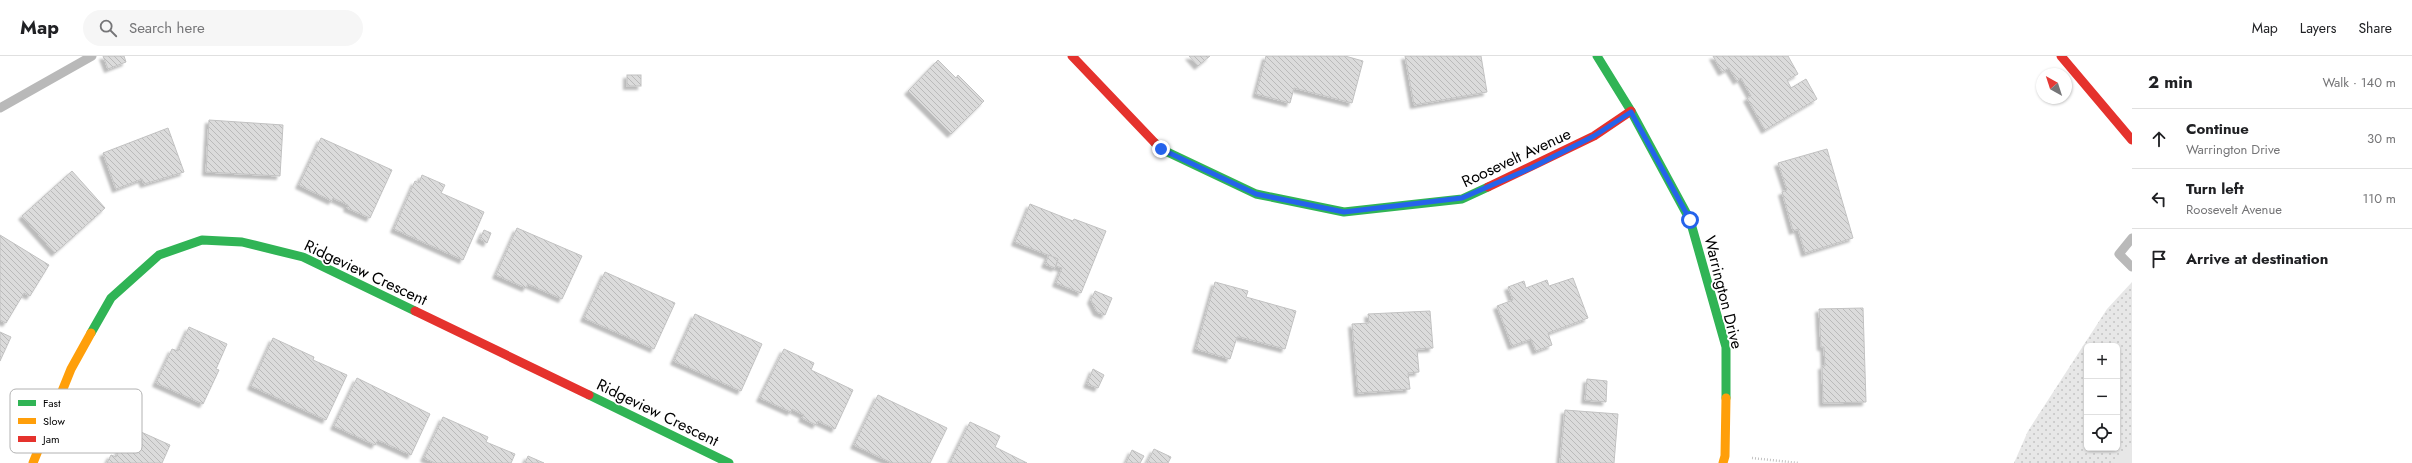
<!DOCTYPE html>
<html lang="en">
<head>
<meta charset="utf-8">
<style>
	:root { --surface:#fff; --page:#f6f6f6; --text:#202124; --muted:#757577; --line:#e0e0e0 }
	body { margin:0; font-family:Jost,sans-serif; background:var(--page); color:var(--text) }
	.controls { position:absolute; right:12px; bottom:12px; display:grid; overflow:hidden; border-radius:6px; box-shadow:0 1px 3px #0004 }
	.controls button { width:36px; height:36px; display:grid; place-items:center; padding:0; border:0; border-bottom:1px solid var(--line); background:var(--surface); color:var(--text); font:20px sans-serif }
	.compass { position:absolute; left:2036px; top:12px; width:36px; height:36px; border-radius:50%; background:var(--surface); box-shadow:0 1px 3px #0004; rotate:321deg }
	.stop { position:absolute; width:12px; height:12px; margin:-9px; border:3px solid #2563eb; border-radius:50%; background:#fff }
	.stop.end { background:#2563eb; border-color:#fff; box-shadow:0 1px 4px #0008 }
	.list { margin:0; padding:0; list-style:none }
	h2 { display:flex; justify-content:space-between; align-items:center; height:52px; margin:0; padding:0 16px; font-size:17px }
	h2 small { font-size:13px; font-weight:400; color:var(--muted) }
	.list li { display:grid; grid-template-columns:26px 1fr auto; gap:12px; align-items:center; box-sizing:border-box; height:60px; padding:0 16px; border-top:1px solid var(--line) }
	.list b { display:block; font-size:15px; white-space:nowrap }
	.list p { margin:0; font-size:13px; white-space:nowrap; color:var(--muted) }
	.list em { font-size:13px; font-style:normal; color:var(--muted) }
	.icon { flex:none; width:22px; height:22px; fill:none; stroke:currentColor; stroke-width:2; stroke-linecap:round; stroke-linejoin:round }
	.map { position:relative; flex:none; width:2132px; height:407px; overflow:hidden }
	header { display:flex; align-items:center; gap:24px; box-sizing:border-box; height:56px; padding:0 20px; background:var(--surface); border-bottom:1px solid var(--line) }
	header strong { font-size:19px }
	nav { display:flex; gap:22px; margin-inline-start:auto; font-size:14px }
	.search { width:280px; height:36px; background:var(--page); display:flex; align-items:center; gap:10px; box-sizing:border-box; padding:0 14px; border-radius:22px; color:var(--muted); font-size:15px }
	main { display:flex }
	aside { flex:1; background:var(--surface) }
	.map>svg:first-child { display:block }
	.grass { fill:url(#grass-dots); fill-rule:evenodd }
	.pitch { fill:#e7e7e7 }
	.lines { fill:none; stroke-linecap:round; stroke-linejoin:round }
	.stream { stroke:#b9b9b9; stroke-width:9 }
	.building { fill:url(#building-back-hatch); stroke:#c2c2c2; filter:url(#shadow) }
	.path { stroke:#c2c2c2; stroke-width:2.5; stroke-dasharray:1 2; stroke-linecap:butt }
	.fast { stroke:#30b455; stroke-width:9 }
	.slow { stroke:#ff9f0a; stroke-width:9 }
	.jam { stroke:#e5322d; stroke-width:9 }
	.route { stroke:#2563eb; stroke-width:5 }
	.labels { text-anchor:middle; stroke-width:3.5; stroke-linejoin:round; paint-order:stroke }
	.street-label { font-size:16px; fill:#000; stroke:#fff }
	.key { fill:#fff; stroke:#b2b2b2; stroke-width:1 }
	.key-label { font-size:11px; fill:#000 }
</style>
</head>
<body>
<header>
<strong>Map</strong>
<div class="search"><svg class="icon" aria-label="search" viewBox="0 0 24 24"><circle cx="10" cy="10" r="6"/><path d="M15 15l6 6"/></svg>Search here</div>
<nav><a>Map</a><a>Layers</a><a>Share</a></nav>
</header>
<main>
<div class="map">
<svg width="2132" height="407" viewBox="0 0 2132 407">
	<defs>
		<pattern id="grass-dots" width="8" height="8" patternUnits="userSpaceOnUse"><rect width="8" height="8" fill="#e7e7e7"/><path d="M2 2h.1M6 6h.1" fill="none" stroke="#c4c4c4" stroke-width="1.8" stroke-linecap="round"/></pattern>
		<pattern id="building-back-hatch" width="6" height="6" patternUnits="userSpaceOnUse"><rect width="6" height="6" fill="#dbdbdb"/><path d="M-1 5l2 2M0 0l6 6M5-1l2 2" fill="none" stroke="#bababa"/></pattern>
		<filter id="shadow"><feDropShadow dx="-3.5" dy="3.5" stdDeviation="1" flood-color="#0004"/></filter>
	</defs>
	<rect width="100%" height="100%" fill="#fff"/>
	<path class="grass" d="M2132,226V407H2014L2028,375L2107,253ZM2087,290H2117V392H2087Z"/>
	<polygon class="pitch" points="2132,390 2132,407 2113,407"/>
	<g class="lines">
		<g class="stream">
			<polyline points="0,52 92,0"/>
			<polyline points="2132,182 2119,198 2132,211"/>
		</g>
	</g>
	<g class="building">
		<polygon points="103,0 124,0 126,6 108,13"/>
		<polygon points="1189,0 1210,0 1198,10"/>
		<polygon points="1266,0 1345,0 1363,5 1352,47 1294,32 1290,47 1256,38"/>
		<polygon points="1405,0 1481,0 1487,36 1414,49"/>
		<polygon points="1713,0 1788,0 1798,18 1787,24 1791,32 1806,23 1817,43 1765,74 1747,42 1751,40 1741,22 1737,25 1729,12 1722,16"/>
		<polygon points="938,4 956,22 958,19 984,45 951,78 908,35"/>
		<rect x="627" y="19" width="14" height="11"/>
		<polygon points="209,64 283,69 280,120 206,116"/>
		<polygon points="168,72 184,116 144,128 142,123 116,133 103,97"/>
		<polygon points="321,82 392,114 370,162 347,152 348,149 333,142 332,145 299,129"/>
		<polygon points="1827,93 1853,182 1805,197 1798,173 1793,175 1782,136 1787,134 1778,107"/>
		<polygon points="72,115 105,152 55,197 22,160"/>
		<polygon points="422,119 445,129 441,137 484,156 463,204 394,173 415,125 419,127"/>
		<polygon points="1030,148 1073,165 1074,163 1106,175 1081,237 1056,227 1062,212 1056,210 1058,203 1015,186"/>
		<polygon points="517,172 582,200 562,243 528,228 526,232 496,219"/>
		<polygon points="484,174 491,177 487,187 480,183"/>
		<polygon points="0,179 49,209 30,240 24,237 6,267 0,264"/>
		<polygon points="1049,199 1058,203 1055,212 1045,208"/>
		<polygon points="605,216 675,247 654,293 584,262"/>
		<polygon points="1573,222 1588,262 1548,277 1552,289 1536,295 1531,283 1512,290 1497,250 1513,244 1508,231 1524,225 1526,232 1547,224 1549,230"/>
		<polygon points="1215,226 1248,235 1246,241 1296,255 1285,293 1240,281 1237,281 1230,303 1196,293"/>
		<polygon points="1095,235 1112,242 1105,259 1097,256 1091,244"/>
		<polygon points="1863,252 1866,346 1823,347 1822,310 1825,310 1824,291 1821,291 1819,253"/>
		<polygon points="1430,255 1433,292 1417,293 1419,316 1408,317 1410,333 1358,337 1352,268 1369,267 1368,258"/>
		<polygon points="695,258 762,288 741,335 674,305"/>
		<polygon points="189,271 227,288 216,313 219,314 203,348 156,327 172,293 178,295"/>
		<polygon points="0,276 11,281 0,305"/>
		<polygon points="273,282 314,301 313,304 347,319 326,364 251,330"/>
		<polygon points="784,293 814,307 811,314 853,334 835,373 818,365 816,369 802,362 804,359 792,353 791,356 760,342"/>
		<polygon points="1093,313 1104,319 1098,332 1087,328"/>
		<polygon points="357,322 430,358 411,399 378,384 375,389 334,370"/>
		<polygon points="1587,323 1607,325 1606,346 1585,344"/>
		<polygon points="878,339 947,372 930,407 892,407 854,389"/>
		<polygon points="1565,354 1618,358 1614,407 1560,407"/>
		<polygon points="443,361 488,381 486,386 515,398 511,407 435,407 424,402"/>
		<polygon points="970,366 1000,380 995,391 1027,407 950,407"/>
		<polygon points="130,371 170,389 162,407 107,407 111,399 116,401"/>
		<polygon points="1154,393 1171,401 1168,407 1147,407"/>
		<polygon points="1132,394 1144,400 1140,407 1126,407"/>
		<polygon points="528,400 544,407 525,407"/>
	</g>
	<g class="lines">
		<polyline class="path" points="1752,402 1799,407"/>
		<g class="fast">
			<polyline points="1597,0 1631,55 1690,164 1726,291 1726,342"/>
			<polyline points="1155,87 1161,93 1256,138 1344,156 1462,143 1488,131"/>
			<polyline points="91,277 111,242 159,199 202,184 242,186 303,201 415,255"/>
			<polyline points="589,339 729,407"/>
		</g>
		<g class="slow">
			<polyline points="33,407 71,313 91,277"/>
			<polyline points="1723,407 1725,400 1726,342"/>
		</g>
		<g class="jam">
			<polyline points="1072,0 1155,87"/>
			<polyline points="2061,0 2132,84"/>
			<polyline points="1488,131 1594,80 1631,55"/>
			<polyline points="415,255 589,339"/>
		</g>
	</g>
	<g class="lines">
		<polyline class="route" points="1161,93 1256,138 1344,156 1462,142 1531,112 1594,80 1631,56 1690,164"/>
	</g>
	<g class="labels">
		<g class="street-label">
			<text transform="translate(1516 101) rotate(-25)" y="6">Roosevelt Avenue</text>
			<text transform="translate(366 216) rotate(25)" y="6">Ridgeview Crescent</text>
			<text transform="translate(1724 236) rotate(76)" y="6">Warrington Drive</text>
			<text transform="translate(658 356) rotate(26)" y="6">Ridgeview Crescent</text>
		</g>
	</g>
	<rect x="10" y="333" width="132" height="64" rx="6" class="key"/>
	<rect x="18" y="344" width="18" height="6" fill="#30b455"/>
	<rect x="18" y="362" width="18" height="6" fill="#ff9f0a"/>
	<rect x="18" y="380" width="18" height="6" fill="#e5322d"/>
	<g class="key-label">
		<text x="43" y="351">Fast</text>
		<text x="43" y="369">Slow</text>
		<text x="43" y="387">Jam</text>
	</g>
</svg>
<div class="controls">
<button>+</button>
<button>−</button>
<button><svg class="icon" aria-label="locate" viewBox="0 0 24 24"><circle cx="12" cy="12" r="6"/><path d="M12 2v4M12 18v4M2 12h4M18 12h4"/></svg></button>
</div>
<svg class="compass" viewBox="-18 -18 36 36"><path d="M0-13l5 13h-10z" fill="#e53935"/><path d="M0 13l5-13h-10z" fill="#757577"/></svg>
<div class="stop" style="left:1690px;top:164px"></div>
<div class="stop end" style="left:1161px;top:93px"></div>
</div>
<aside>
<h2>2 min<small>Walk · 140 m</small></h2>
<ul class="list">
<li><svg class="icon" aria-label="ahead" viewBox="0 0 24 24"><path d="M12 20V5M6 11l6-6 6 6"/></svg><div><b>Continue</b><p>Warrington Drive</p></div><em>30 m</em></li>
<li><svg class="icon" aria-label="left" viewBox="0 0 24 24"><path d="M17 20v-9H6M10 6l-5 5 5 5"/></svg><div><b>Turn left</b><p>Roosevelt Avenue</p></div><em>110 m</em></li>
<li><svg class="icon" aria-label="arrive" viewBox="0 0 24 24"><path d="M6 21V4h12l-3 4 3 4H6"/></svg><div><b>Arrive at destination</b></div></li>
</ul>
</aside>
</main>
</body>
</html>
